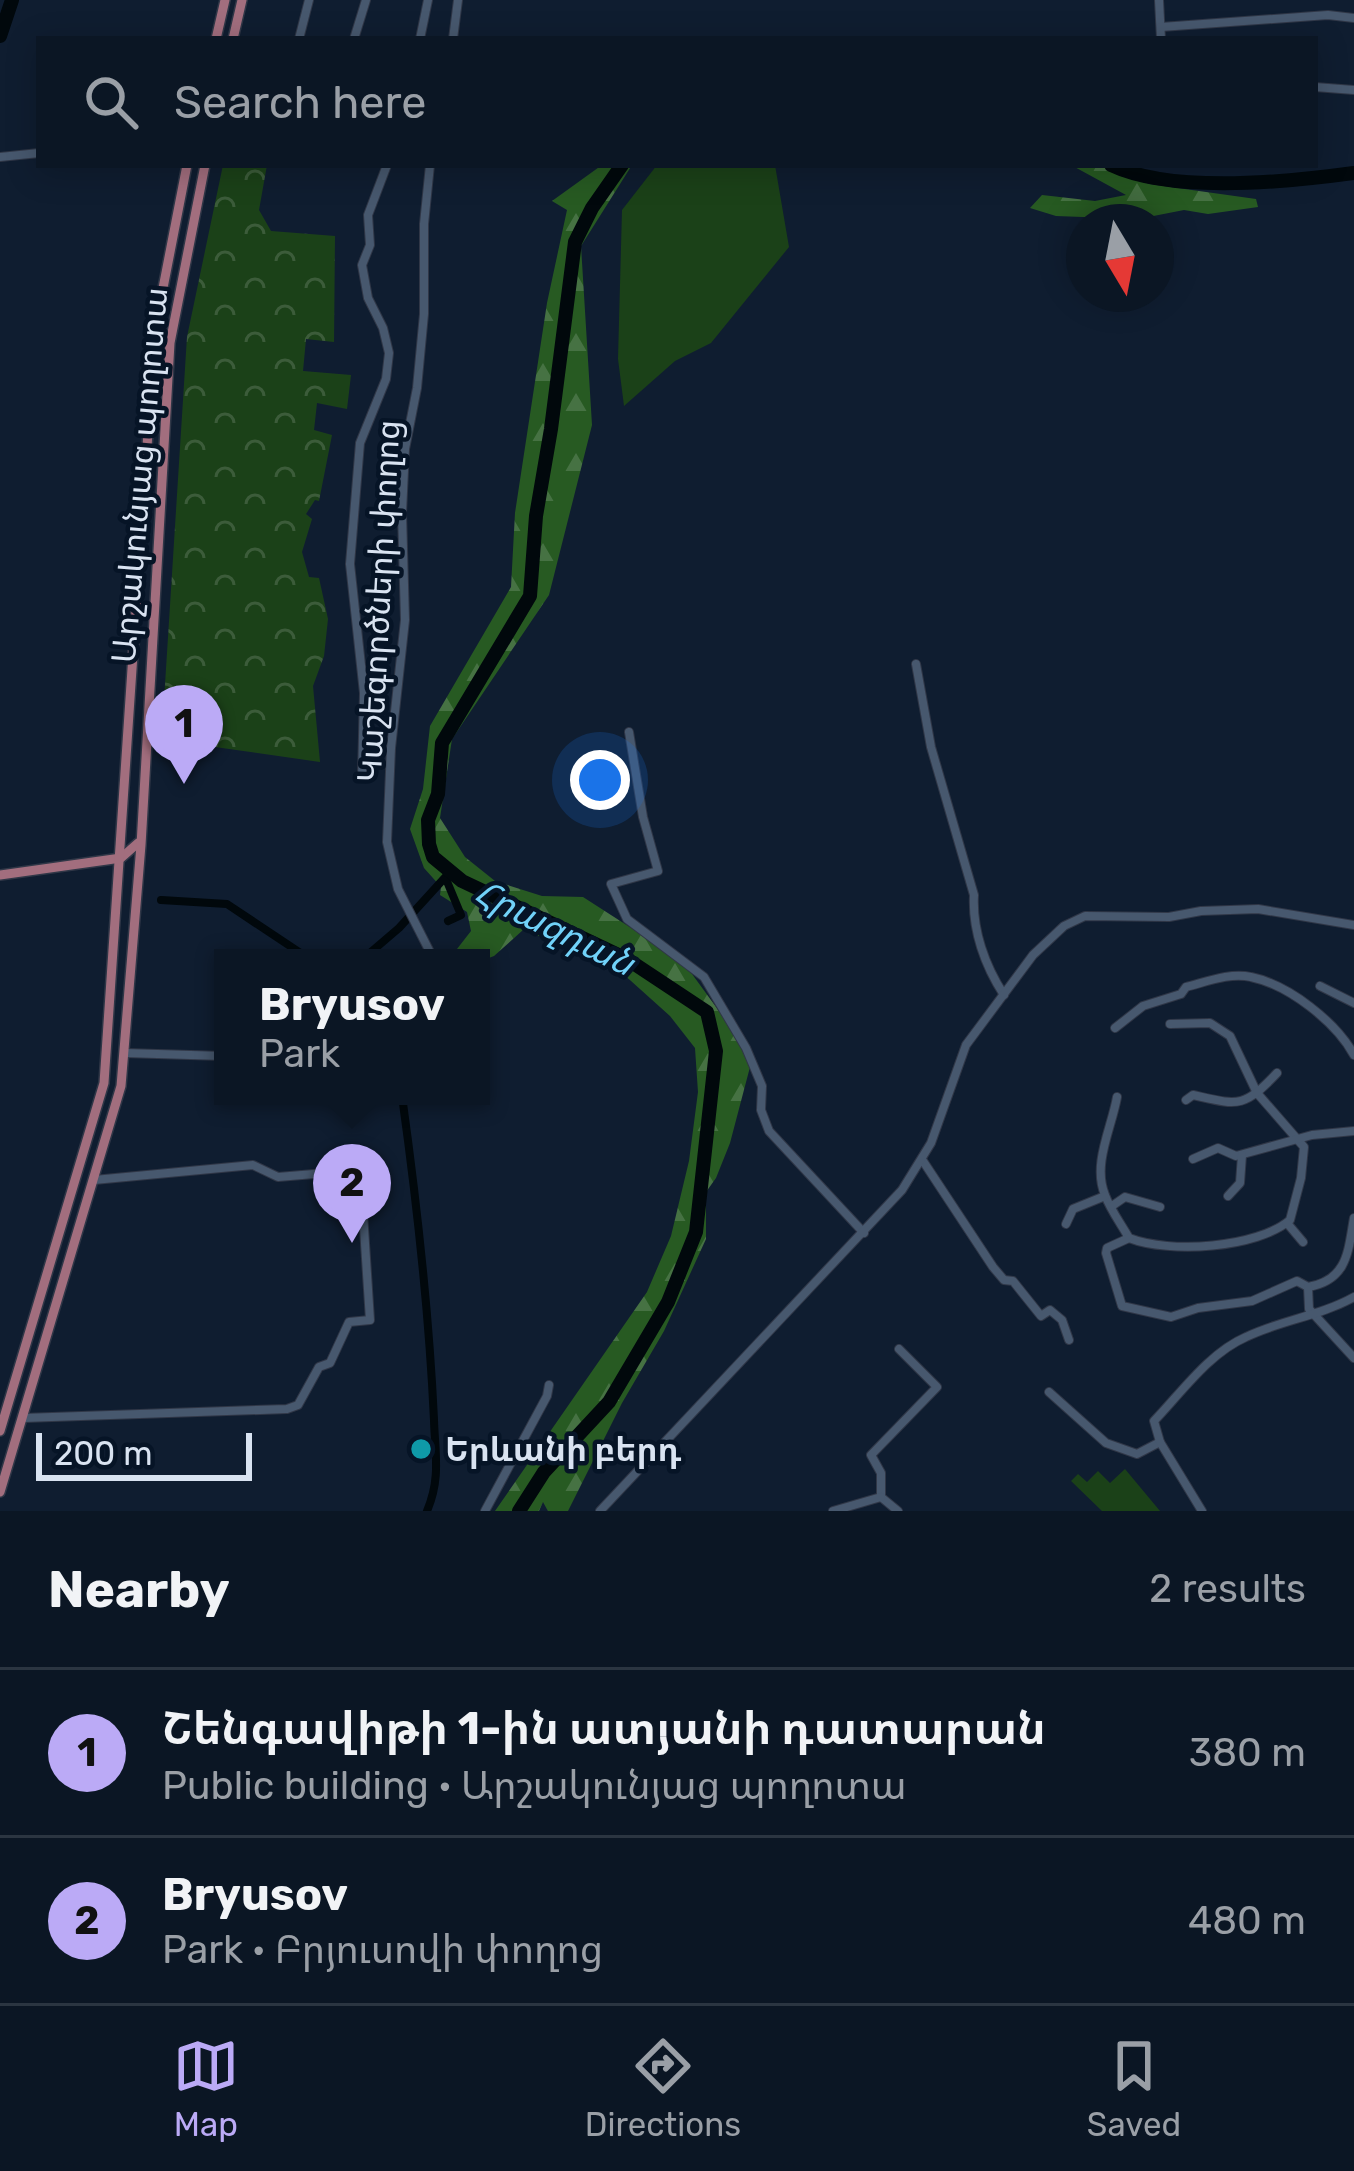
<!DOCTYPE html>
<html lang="en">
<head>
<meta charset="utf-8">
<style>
	:root { --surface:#0b1624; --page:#192331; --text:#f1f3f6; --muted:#9a9fa6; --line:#2b3541; --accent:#bbaaf6 }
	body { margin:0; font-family:Rubik,"Noto Sans Armenian",sans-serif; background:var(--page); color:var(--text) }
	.compass { position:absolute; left:1066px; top:204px; width:108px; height:108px; border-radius:50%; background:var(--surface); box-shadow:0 6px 30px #0003; rotate:170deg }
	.scale { position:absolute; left:36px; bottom:30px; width:216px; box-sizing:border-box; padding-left:12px; border:6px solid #d9e3f1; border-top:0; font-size:33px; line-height:42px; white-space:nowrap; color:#d9e3f1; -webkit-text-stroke:9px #061426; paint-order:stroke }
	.you { position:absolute; left:600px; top:780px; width:42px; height:42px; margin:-30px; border:9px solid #fff; border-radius:50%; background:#1a73e8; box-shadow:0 0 0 18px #1a73e833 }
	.badge { display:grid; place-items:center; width:78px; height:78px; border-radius:50%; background:var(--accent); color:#111; font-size:39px; font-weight:700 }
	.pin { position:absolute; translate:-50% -99px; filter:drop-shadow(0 3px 6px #0008) }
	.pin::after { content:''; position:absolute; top:63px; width:42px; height:36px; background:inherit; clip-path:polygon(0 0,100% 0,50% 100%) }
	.popup { position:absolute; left:214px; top:949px; width:276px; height:156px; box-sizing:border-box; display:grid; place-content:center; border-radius:0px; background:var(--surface); filter:drop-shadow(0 3px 9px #0005); font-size:39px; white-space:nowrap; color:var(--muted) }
	.popup b { font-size:45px; color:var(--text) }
	.popup::after { content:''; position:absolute; left:50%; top:100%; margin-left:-24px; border:24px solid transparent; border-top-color:var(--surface) }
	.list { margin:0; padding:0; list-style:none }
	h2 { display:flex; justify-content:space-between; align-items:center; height:156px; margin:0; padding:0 48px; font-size:51px }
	h2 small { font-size:39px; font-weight:400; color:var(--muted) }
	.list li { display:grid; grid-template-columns:78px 1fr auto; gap:36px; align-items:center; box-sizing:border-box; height:168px; padding:0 48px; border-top:3px solid var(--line) }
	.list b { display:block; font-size:45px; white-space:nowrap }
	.list p { margin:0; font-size:39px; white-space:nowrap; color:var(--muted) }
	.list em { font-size:39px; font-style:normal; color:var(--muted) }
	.icon { flex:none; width:66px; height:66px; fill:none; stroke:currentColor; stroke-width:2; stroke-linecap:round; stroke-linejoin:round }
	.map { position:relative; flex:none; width:1354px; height:1511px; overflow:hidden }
	.search { position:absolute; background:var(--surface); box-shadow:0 6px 30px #0003; left:36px; right:36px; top:36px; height:132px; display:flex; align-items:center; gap:30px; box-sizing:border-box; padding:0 42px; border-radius:0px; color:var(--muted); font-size:45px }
	.sheet { height:492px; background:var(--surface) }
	nav { display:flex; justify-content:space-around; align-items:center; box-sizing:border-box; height:168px; border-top:3px solid var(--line); background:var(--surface); font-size:33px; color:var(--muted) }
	nav a { display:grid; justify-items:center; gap:6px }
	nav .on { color:var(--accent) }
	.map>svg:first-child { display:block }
	.green { fill:#1b4118 }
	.forest { fill:url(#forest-firs) }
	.park { fill:url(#park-crowns) }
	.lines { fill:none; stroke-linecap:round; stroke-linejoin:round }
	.canal { stroke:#01080c; stroke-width:8 }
	.river { stroke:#01080c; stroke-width:14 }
	.minor-casing { stroke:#303747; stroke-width:10 }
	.major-casing { stroke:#303747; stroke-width:12 }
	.minor { stroke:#47586e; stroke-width:8 }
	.major { stroke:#a26e7e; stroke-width:9 }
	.culture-dot { fill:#0f9aa8; stroke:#061426; stroke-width:4.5 }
	.labels { text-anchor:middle; stroke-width:9; stroke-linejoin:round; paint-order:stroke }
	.street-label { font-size:33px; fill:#d9e3f1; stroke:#061426 }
	.poi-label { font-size:33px; font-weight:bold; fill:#d9e3f1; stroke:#061426; text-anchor:start }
	.water-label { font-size:36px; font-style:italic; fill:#71d2f9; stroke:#061426 }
</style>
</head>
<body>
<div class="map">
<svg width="1354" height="1511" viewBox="0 0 1354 1511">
	<defs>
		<pattern id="forest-firs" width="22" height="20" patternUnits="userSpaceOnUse" patternTransform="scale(3)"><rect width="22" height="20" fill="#275a22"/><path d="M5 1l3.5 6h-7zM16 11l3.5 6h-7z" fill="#467243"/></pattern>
		<pattern id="park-crowns" width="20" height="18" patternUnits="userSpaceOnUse" patternTransform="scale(3)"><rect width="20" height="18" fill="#1b4118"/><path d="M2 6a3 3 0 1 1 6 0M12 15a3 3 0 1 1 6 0" fill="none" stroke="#3c5c3a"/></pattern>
	</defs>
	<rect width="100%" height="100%" fill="#0f1d30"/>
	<g class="green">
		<polygon points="657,165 775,165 789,247 711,343 675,361 624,406 618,359 622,210"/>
		<polygon points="1125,1469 1160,1511 1102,1511 1071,1481 1078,1474 1087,1482 1098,1471 1110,1483"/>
	</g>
	<g class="forest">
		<polygon points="602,165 632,165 581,246 592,425 549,595 452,739 440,818 465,857 495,881 542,896 583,897 656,944 692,974 735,1033 750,1067 730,1143 716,1178 706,1192 706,1239 664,1331 622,1403 568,1511 548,1511 543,1502 539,1511 495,1511 647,1292 671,1236 689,1161 698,1092 695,1048 670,1016 611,963 523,930 494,956 481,961 481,958 450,958 471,931 467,912 440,895 441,887 424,868 410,829 423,789 430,726 511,587 515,513 547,303 567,210 552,201"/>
		<polygon points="1071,165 1106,165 1149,184 1256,199 1258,207 1208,214 1184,210 1138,219 1056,216 1030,208 1042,195 1095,201 1126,195"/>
	</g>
	<polygon class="park" points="223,165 267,165 259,210 271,231 335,236 334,342 306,339 303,371 351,375 347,409 317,403 314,430 332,435 319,501 315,500 306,514 312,519 302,552 309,577 319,578 328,619 324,656 313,686 320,762 215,747 212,742 194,742 193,735 181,735 180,742 161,748 187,337"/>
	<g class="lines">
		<g class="canal">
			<polyline points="446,879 461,915 448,921"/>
			<polyline points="161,900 227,904 308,958"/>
			<polyline points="364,958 399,928 450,872"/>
			<path d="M402,1096C417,1204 429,1311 434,1420C435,1454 441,1478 427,1511"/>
		</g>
		<g class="river">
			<polyline points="0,36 12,0"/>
			<path d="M1111,165C1172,194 1288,182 1354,173"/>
			<polyline points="519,1511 544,1472 609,1402 668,1302 696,1232 716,1051 707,1012 627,959 462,881 433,857 429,844 428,820 438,794 442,743 530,596 536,516 551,429 575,242 592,208 622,165"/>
		</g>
		<defs>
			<g id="minor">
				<polyline points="1159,0 1161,39"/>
				<polyline points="1161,27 1328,15 1354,18"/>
				<polyline points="299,39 309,0"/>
				<polyline points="354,39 366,0"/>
				<polyline points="420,39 428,0"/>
				<polyline points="453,39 458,0"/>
				<polyline points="1315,87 1354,90"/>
				<polyline points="0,157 39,153"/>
				<polyline points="430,165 424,224 424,314 417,388 405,449 402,513 405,620 391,748 387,842 398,889 433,958"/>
				<path d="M916,664L931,747L974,895C972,930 985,966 1004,995"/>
				<polyline points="629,732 643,817 658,871 611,884 627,919 704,977 746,1048 762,1086 761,1110 769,1131 864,1233"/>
				<polyline points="362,778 364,693 350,564 360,443 386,379 389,353 383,328 368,298 362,265 370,245 368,215 387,165"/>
				<polyline points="1320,986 1354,1003"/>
				<path d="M1115,1028L1143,1006L1181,994L1186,987C1206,982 1230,972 1251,977C1289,985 1336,1022 1354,1055"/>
				<polyline points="125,1053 223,1056"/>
				<path d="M1117,1097C1112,1127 1092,1164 1105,1195C1110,1209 1121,1224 1129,1238C1170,1254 1257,1248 1290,1220L1301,1178L1304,1147L1257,1093L1230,1036L1210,1023L1170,1024"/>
				<path d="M1186,1100L1193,1095C1238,1105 1243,1109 1277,1073"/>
				<polyline points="1193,1159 1218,1148 1236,1156 1312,1135 1354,1131"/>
				<polyline points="923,1161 993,1267 1004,1280 1013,1281 1041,1316 1050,1310 1062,1320 1069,1340"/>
				<polyline points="1228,1196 1240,1183 1242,1155"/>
				<polyline points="1112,1206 1125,1197 1160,1207"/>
				<polyline points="1287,1223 1303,1242"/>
				<polyline points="1066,1224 1073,1209 1105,1196"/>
				<path d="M1129,1238L1107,1248L1106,1253L1122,1306L1171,1317L1198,1308L1252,1301L1297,1281L1308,1287C1348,1280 1348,1251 1354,1218"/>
				<polyline points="1308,1287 1309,1309 1354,1358"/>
				<polyline points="1049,1392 1106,1443 1137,1454 1160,1442"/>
				<polyline points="23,1418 287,1409 298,1405 319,1367 330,1363 349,1322 370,1320 361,1182 348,1183 326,1173 278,1177 253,1165 94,1180"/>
				<polyline points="881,1497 881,1473 871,1455 937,1387 899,1349"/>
				<polyline points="881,1497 898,1511"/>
				<polyline points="485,1511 547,1396 549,1385"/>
				<polyline points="600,1511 902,1190 931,1143 966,1045 1033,955 1064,926 1085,916 1169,917 1201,911 1258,909 1354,925"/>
				<polyline points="833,1511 881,1497"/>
				<path d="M1202,1511L1160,1442L1154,1421C1181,1393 1209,1353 1246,1337C1281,1320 1320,1316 1354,1297"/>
			</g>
			<g id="major">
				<polyline points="216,39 225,0"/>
				<polyline points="233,39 242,0"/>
				<polyline points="0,875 121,858 138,843"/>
				<polyline points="0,1431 104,1083 155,329 187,165"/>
				<polyline points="0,1492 121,1086 141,845 170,343 205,165"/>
			</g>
		</defs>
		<use href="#minor" class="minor-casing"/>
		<use href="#major" class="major-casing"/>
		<use href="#minor" class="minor"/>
		<use href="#major" class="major"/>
	</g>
	<circle class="culture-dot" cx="421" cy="1449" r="12"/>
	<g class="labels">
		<g class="street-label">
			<text transform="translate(139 475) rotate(-85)" y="12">Արշակունյաց պողոտա</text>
			<text transform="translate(378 601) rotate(-87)" y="12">Կաշեգործների փողոց</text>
		</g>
		<g class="poi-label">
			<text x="445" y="1461">Երևանի բերդ</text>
		</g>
		<g class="water-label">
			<text transform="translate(555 927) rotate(26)" y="13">Հրազդան</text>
		</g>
	</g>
</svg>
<svg class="compass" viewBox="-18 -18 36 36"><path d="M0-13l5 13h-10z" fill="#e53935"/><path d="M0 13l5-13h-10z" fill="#9a9fa6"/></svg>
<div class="scale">200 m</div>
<div class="you"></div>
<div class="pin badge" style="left:184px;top:784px">1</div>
<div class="pin badge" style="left:352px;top:1243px">2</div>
<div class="popup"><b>Bryusov</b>Park</div>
<div class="search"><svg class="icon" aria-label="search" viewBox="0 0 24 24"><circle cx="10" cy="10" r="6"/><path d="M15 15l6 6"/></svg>Search here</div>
</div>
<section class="sheet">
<h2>Nearby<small>2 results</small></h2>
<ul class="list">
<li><span class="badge">1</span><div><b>Շենգավիթի 1-ին ատյանի դատարան</b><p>Public building · Արշակունյաց պողոտա</p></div><em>380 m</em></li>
<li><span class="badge">2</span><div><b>Bryusov</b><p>Park · Բրյուսովի փողոց</p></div><em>480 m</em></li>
</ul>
</section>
<nav>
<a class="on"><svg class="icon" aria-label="map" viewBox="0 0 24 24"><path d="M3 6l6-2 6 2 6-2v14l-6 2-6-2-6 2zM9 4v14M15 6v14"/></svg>Map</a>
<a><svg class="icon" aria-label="directions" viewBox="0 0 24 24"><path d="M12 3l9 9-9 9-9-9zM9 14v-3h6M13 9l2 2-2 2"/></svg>Directions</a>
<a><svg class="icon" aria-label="saved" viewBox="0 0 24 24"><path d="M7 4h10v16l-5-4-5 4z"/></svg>Saved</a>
</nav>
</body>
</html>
